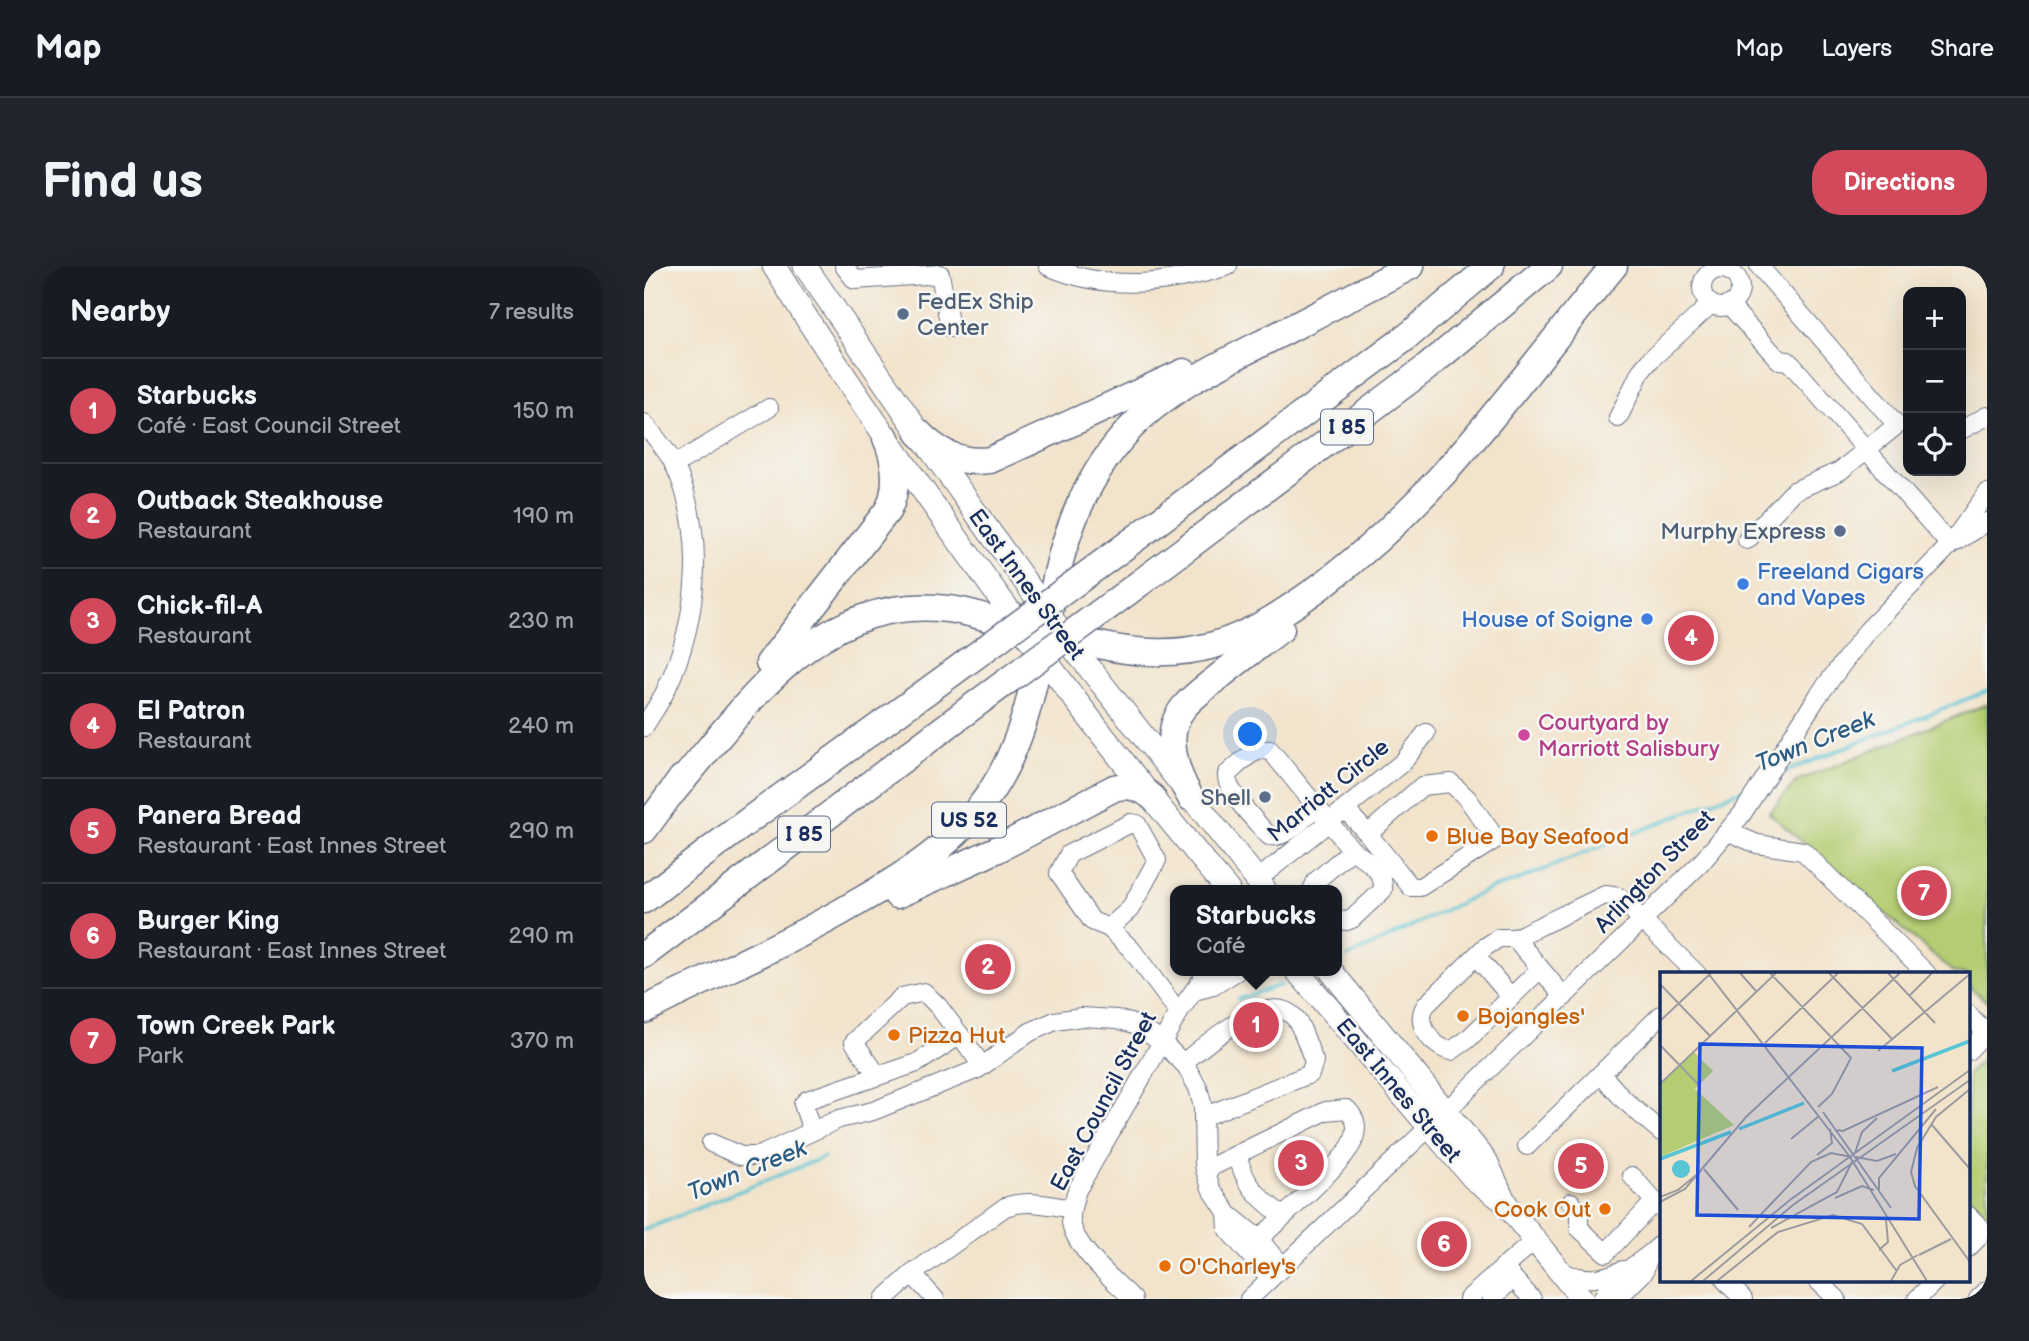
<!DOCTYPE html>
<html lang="en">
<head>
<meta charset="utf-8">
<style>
	:root { --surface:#171b24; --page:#20242c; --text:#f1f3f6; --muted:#9ea1a6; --line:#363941; --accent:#d1495b }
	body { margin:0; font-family:"Balsamiq Sans",sans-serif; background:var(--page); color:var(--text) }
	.controls { position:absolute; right:21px; top:21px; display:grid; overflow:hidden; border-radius:14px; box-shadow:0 7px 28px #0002 }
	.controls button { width:63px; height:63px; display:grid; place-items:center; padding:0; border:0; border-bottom:2px solid var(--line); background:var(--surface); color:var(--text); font:35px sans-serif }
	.you { position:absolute; left:607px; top:469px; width:24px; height:24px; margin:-18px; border:5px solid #fff; border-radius:50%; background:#1a73e8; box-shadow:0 0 0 10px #1a73e833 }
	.badge { display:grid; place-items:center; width:46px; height:46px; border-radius:50%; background:var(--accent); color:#fff; font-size:23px; font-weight:700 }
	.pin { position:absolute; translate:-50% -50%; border:4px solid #fff; box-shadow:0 2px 7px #0006 }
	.popup { position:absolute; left:526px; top:619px; width:172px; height:91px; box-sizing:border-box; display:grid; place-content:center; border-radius:14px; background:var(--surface); filter:drop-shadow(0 2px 5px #0005); font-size:23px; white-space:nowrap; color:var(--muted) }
	.popup b { font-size:26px; color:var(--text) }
	.popup::after { content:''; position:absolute; left:50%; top:100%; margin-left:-14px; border:14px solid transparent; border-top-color:var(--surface) }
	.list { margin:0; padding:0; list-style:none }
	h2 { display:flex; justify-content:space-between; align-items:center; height:91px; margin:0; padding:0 28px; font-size:30px }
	h2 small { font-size:23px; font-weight:400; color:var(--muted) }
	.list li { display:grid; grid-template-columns:46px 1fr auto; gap:21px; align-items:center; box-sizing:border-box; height:105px; padding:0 28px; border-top:2px solid var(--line) }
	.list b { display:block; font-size:26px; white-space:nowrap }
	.list p { margin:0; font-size:23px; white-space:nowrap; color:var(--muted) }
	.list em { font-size:23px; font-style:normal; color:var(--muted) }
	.icon { flex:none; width:38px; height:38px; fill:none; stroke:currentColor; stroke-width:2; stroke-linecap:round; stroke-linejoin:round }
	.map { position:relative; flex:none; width:1343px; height:1033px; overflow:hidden; border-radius:28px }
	header { display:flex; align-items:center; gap:42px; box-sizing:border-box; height:98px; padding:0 35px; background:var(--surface); border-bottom:2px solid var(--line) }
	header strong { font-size:33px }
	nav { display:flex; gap:38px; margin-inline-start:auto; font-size:24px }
	.intro { display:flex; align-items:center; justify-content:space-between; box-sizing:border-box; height:168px; padding:0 42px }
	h1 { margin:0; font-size:49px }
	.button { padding:18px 32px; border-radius:28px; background:var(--accent); color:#fff; font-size:24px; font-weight:700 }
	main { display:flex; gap:42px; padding:0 42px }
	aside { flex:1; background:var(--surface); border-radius:28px; box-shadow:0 7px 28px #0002 }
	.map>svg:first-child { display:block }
	.green { fill:#b4cd72; stroke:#687e68; stroke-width:2 }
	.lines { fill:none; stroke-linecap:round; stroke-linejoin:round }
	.stream { stroke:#59c4d3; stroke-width:3.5 }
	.minor-casing { stroke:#666e84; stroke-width:20 }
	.major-casing { stroke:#666e84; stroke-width:25 }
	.highway-casing { stroke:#666e84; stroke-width:29 }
	.minor { stroke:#fff; stroke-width:18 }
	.major { stroke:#fff; stroke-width:23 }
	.highway { stroke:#fff; stroke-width:26 }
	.highway-bridge-casing { stroke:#666e84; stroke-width:29; stroke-linecap:butt }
	.highway-bridge { stroke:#fff; stroke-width:26 }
	.service-dot { fill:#5c6f8a; stroke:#f6f6f2; stroke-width:2.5 }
	.shop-dot { fill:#3f7fe0; stroke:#f6f6f2; stroke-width:2.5 }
	.hotel-dot { fill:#d1479c; stroke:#f6f6f2; stroke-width:2.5 }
	.food-dot { fill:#e8710a; stroke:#f6f6f2; stroke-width:2.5 }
	.labels { text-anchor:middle; stroke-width:5; stroke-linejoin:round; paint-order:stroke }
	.shield { fill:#f6f6f2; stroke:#5d6b8a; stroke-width:2 }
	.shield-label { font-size:21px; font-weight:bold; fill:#1b2f5e }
	.service-label { font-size:23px; fill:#4e5e75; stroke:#f6f6f2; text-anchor:end }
	.shop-label { font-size:23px; fill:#366cbe; stroke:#f6f6f2; text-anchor:start }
	.street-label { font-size:23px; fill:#1b2f5e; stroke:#f6f6f2 }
	.hotel-label { font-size:23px; fill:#b23c85; stroke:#f6f6f2; text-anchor:start }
	.food-label { font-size:23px; fill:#c56008; stroke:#f6f6f2; text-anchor:start }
	.water-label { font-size:24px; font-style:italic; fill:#2e5c81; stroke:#f6f6f2 }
	.inset-river { fill:none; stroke:#59c4d3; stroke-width:3.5 }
	.inset-road { fill:none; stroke:#9c9b9f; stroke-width:2 }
	.view { fill:#1d4ed8; fill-opacity:0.15; stroke:#1d4ed8; stroke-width:3.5 }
	.inset-edge { fill:none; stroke:#1b2f5e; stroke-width:3.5 }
</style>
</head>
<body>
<header>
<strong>Map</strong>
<nav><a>Map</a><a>Layers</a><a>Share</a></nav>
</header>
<div class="intro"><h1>Find us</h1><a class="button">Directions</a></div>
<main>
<aside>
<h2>Nearby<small>7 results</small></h2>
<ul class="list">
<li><span class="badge">1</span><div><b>Starbucks</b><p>Café · East Council Street</p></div><em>150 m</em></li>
<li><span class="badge">2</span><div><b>Outback Steakhouse</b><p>Restaurant</p></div><em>190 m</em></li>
<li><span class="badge">3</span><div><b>Chick-fil-A</b><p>Restaurant</p></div><em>230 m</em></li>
<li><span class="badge">4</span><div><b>El Patron</b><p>Restaurant</p></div><em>240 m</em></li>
<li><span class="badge">5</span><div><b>Panera Bread</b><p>Restaurant · East Innes Street</p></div><em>290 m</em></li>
<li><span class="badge">6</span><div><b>Burger King</b><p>Restaurant · East Innes Street</p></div><em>290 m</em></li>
<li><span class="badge">7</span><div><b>Town Creek Park</b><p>Park</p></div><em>370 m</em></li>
</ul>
</aside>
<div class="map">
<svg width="1343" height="1033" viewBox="0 0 1343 1033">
	<rect width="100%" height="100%" fill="#f6f6f2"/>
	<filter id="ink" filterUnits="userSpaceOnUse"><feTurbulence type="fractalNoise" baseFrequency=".0143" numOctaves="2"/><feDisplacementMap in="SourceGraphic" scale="14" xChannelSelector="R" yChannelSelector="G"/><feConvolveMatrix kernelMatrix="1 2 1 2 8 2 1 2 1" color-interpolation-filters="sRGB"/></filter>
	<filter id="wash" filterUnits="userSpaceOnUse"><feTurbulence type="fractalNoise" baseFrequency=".00686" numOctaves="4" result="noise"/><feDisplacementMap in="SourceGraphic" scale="28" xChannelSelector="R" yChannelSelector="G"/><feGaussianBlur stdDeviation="1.57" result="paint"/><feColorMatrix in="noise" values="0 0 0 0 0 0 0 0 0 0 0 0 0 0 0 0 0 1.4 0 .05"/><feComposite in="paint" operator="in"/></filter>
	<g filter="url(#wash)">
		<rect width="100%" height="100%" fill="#f2e3cb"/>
		<g class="green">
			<polygon points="1343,438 1343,736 1324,719 1324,708 1310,707 1125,547 1153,515"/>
			<polygon points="1343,789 1343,953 1324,934 1324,808"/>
		</g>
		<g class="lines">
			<g class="stream">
				<polyline points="1130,510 1343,425"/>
				<polyline points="704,691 845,623 864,618 1107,520"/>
				<polyline points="594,733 637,719"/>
				<polyline points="0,964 180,891"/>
			</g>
		</g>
	</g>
	<g filter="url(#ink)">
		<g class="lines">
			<defs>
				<g id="minor">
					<polyline points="200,0 211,14 296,8 306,62"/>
					<path d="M404,0C463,26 525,19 584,0"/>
					<circle cx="1077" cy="22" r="19"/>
					<polyline points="1085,39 1135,94 1144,95 1148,99 1306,279"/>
					<polyline points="974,152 997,105 1007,93 1067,38"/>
					<path d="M0,157C10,170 24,185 31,200C63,271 54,355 22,424C16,437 7,449 0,461"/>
					<polyline points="1317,164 1343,150"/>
					<polyline points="30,199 125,142"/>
					<polyline points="1103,274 1150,225 1196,205 1253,159 1115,0"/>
					<polyline points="1312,276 1343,256"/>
					<path d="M672,541C659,552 643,573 625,570C613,556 581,526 583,508C596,498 608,481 626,484L708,584C722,594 741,605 739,624L708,653L703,655L692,654"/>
					<polyline points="701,543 724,568 767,621 776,621 852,573 823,532 807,517 778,520 724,568"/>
					<polyline points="1085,566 1113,578 1159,585 1283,708"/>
					<polyline points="613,614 759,496 782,467"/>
					<polyline points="668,624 672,615 708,584"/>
					<polyline points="465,662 486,643 513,594 493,558 487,557 425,588 415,607 448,655 465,662 487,683 535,747"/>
					<polyline points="871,672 920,731"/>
					<polyline points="832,690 866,730"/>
					<path d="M896,703L823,774L807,785C788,781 769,757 782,739L841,681L855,672H871L961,629L975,631L1053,708"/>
					<polyline points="550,725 569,720 593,705"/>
					<polyline points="1324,748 1337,761 1338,770 1324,785"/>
					<polyline points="316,769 338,800"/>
					<path d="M539,797C560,780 622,724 649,750C659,760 664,782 670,795L666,808L559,851"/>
					<polyline points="957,808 980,834 1017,866"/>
					<polyline points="168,865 159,838 163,834 273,797 316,769 294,740 280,726 258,731 210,776 234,810"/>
					<polyline points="67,877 97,890 115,890 195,853 229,845 334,803 386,766 411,755 437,751 473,753 493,759 518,776 542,800 554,822 559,841 560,900 567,922 584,948 615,973 638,1001"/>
					<polyline points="883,880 1017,749"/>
					<path d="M594,888C598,917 616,933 639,950"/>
					<path d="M561,904L682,845L703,843C712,852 714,860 710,873C704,894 634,955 615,973"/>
					<polyline points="988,910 1017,943"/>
					<polyline points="927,936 935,946 935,962 962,987 1011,935"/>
					<polyline points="583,946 584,964 626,1012"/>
					<polyline points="1324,949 1336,961 1334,972 1324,982"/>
					<polyline points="859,1001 888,1033"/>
					<path d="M917,1007C942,1014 954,1015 979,1004"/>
					<polyline points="268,1008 291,1033"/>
					<polyline points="1081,1014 1099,1033"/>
					<polyline points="1173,1014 1193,1033"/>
					<path d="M240,1033L268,1008L361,941C384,933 405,939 428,943"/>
					<path d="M489,1033C470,1014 431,983 427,956C426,945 430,934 433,924L537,743L556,716L568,705"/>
					<polyline points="605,1033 802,845 1057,597 1098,548 1174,430 1223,365 1306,279 1343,227"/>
					<polyline points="824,1033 891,974"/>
					<polyline points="848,1033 869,1012"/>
					<path d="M958,1033C970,1007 999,997 1017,978"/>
					<polyline points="973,1033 1000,1006 1004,992"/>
					<polyline points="1273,1033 1292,1014"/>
					<polyline points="1334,1033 1343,1024"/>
				</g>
				<g id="major">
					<path d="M130,0C186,92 247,180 310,268C396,390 487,510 584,624"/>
					<polyline points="161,0 275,167 420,370 621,624"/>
					<polyline points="653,705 829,912 861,936"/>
					<polyline points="687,705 842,895 861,937 938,1033"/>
				</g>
				<g id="highway">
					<path d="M275,167C294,187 318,198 346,194L540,106"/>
					<polyline points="480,281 764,70 847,0"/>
					<polyline points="496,317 782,102 905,0"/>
					<path d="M366,347C385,366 429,373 455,379C494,388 531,390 570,379C611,367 647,342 681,317C801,227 876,112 970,0"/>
					<path d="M405,350C415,282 436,218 483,166C521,124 579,97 630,71C676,47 721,24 767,0"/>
					<path d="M125,397L244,244C255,222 252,194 242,172"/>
					<path d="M28,527C103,440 173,327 304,343C330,346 356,356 381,365"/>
					<path d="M547,532C531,506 518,467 540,441C550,429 565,419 577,409C597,393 617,378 637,363"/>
					<polyline points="0,564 38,512"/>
					<path d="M253,629L352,584L470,522C484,518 497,521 508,531"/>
					<polyline points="0,634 108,552 304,410"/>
					<polyline points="0,689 320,447"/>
					<path d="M0,744C72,708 145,677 214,636C266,606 314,576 348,524C376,481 389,429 397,379"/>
				</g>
			</defs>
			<use href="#minor" class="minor-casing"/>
			<use href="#major" class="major-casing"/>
			<use href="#highway" class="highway-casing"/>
			<use href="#minor" class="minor"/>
			<use href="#major" class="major"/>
			<use href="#highway" class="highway"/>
			<defs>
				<g id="highway-bridge">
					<polyline points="304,410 480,281"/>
					<polyline points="320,447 496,317"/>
				</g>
			</defs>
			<use href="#highway-bridge" class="highway-bridge-casing"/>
			<use href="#highway-bridge" class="highway-bridge"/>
		</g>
	</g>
	<g class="service-dot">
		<circle cx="259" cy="48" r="7"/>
		<circle cx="1196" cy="265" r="7"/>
		<circle cx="621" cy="531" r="7"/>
	</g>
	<g class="shop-dot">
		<circle cx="1099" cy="318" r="7"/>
		<circle cx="1003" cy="353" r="7"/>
	</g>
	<circle class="hotel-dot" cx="880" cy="469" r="7"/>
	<g class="food-dot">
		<circle cx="788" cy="570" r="7"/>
		<circle cx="819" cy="750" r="7"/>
		<circle cx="250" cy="769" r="7"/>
		<circle cx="961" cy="943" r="7"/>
		<circle cx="521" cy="1000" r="7"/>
	</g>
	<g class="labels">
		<g class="shield">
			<rect x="677" y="143.5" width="52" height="35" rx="5"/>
			<rect x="288" y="536.5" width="74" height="35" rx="5"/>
			<rect x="134" y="550.5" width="52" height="35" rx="5"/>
		</g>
		<g class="shield-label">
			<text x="703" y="168">I 85</text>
			<text x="325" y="561">US 52</text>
			<text x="160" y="575">I 85</text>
		</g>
		<g class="service-label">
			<text x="273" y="43" text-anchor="start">FedEx Ship<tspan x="273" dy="26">Center</tspan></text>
			<text x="1182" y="273">Murphy Express</text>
			<text x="607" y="539">Shell</text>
		</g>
		<g class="shop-label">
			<text x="1113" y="313">Freeland Cigars<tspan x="1113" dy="26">and Vapes</tspan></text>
			<text x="989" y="361" text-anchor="end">House of Soigne</text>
		</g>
		<g class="street-label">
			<text transform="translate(383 318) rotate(54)" y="8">East Innes Street</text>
			<text transform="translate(684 524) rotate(-39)" y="8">Marriott Circle</text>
			<text transform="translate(1010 605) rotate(-46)" y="8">Arlington Street</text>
			<text transform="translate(755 824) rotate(50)" y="8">East Innes Street</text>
			<text transform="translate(459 835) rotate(-62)" y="8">East Council Street</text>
		</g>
		<g class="hotel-label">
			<text x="894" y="464">Courtyard by<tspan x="894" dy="26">Marriott Salisbury</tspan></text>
		</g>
		<g class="food-label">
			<text x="802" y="578">Blue Bay Seafood</text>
			<text x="833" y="758">Bojangles'</text>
			<text x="264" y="777">Pizza Hut</text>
			<text x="947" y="951" text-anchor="end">Cook Out</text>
			<text x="535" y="1008">O'Charley's</text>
		</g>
		<g class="water-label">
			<text transform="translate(1171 475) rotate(-22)" y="8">Town Creek</text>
			<text transform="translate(103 904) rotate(-22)" y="8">Town Creek</text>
		</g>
	</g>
	<g transform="translate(1016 706)">
		<rect width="310" height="310" fill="#f2e3cb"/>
		<path d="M34,80L53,99L35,117L74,153L0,185V112Z" fill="#b4cd72"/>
		<path d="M12 197a9 9 0 1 1 18 0a9 9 0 1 1-18 0Z" fill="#59c4d3"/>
		<path class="inset-river" d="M232,99L310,69M79,157L144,131M0,187L71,160"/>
		<path class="inset-road" d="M48,1L190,185L267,309M80,1L96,19M110,1L191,86L172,122L158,135M169,1L232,67M228,1L275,51M0,12L50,64M250,23L272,1M0,49L51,1M105,71L178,1M0,73L38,112M218,79L310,2M0,112L116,1M310,117L276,145L257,176L251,200L255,214L310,290M163,140L231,236M272,153L310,197M177,158L183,159L278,115M131,167L159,144M195,181L202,160L217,146M157,183L172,171L170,157M196,185L217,189L236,182M44,197L78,238M219,218V206L276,137M0,225L18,218L41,199M175,226L202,214L214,218M0,230L25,217L86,145L240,1M89,255L151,190L171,181L192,185M111,256L177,220L193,188M219,278L228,270L226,248M259,283L291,267M31,309L130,228L310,98M43,309L133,233L310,108M57,309L118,260L173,243L202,252L236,298M231,309L240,293L258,283"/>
		<path class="view" d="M40,72L262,76L259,247L37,243Z"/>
		<rect width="310" height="310" class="inset-edge"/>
	</g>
</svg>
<div class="controls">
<button>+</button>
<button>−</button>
<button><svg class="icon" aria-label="locate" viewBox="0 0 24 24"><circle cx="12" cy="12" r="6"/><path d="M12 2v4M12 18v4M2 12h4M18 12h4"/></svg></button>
</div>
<div class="you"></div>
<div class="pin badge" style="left:612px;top:759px">1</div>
<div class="popup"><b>Starbucks</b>Café</div>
<div class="pin badge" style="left:344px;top:701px">2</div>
<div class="pin badge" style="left:657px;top:897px">3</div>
<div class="pin badge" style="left:1047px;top:372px">4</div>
<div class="pin badge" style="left:937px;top:900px">5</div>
<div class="pin badge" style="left:800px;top:978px">6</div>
<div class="pin badge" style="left:1280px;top:627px">7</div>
</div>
</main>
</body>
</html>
